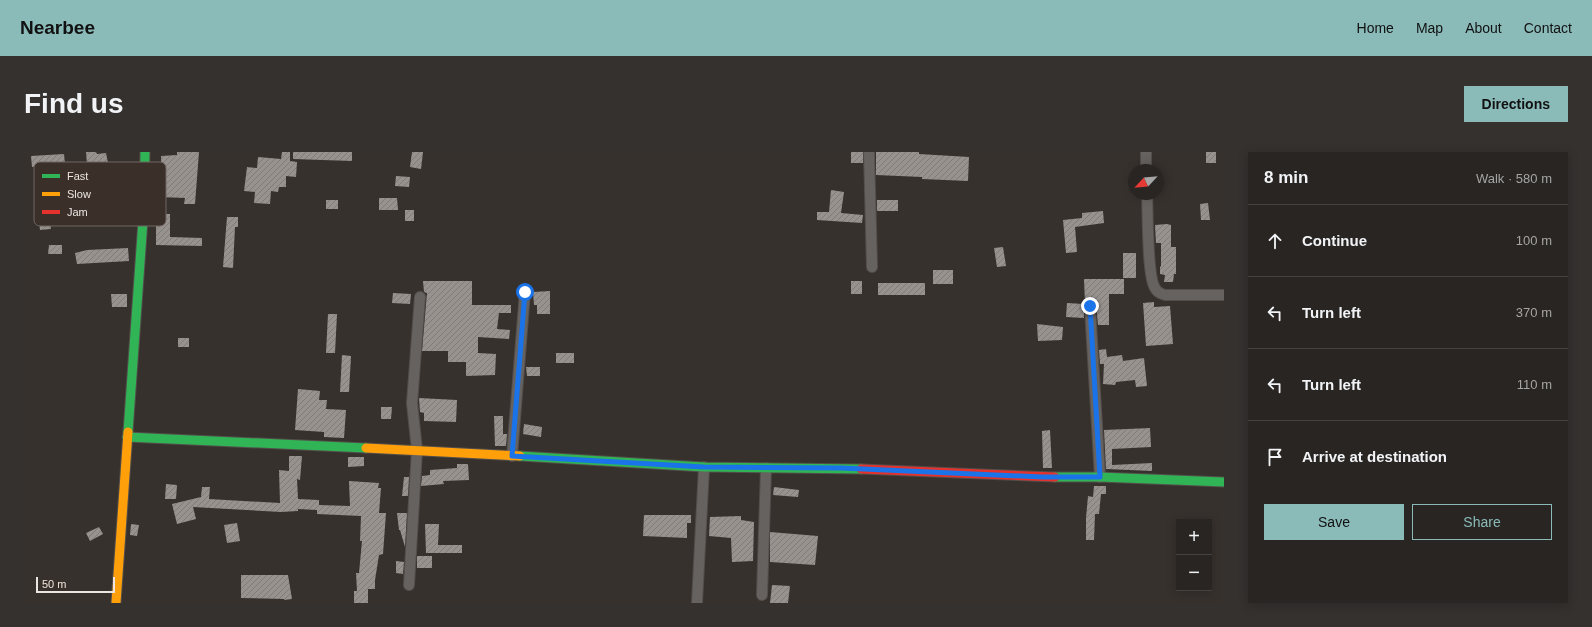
<!DOCTYPE html>
<html lang="en">
<head>
<meta charset="utf-8">
<style>
	:root { --surface:#282522; --page:#34312f; --text:#f1f3f6; --muted:#a5a5a5; --line:#444240; --accent:#8bbbb9 }
	body { margin:0; font-family:Helvetica,sans-serif; background:var(--page); color:var(--text) }
	.controls { position:absolute; right:12px; bottom:12px; display:grid; overflow:hidden; border-radius:0px; box-shadow:0 2px 10px #0003 }
	.controls button { width:36px; height:36px; display:grid; place-items:center; padding:0; border:0; border-bottom:1px solid var(--line); background:var(--surface); color:var(--text); font:20px sans-serif }
	.compass { position:absolute; left:1104px; top:12px; width:36px; height:36px; border-radius:50%; background:var(--surface); box-shadow:0 2px 10px #0003; rotate:244deg }
	.scale { position:absolute; left:12px; bottom:10px; width:79px; box-sizing:border-box; padding-left:4px; border:2px solid #ebe4e0; border-top:0; font-size:11px; line-height:14px; white-space:nowrap; color:#ebe4e0; -webkit-text-stroke:3px #3a3029; paint-order:stroke }
	.stop { position:absolute; width:12px; height:12px; margin:-9px; border:3px solid #1a73e8; border-radius:50%; background:#fff }
	.stop.end { background:#1a73e8; border-color:#fff; box-shadow:0 1px 4px #0008 }
	.list { margin:0; padding:0; list-style:none }
	h2 { display:flex; justify-content:space-between; align-items:center; height:52px; margin:0; padding:0 16px; font-size:17px }
	h2 small { font-size:13px; font-weight:400; color:var(--muted) }
	.list li { display:grid; grid-template-columns:26px 1fr auto; gap:12px; align-items:center; box-sizing:border-box; height:72px; padding:0 16px; border-top:1px solid var(--line) }
	.list b { display:block; font-size:15px; white-space:nowrap }
	.list em { font-size:13px; font-style:normal; color:var(--muted) }
	.actions { display:flex; gap:8px; padding:12px 16px }
	.actions a { flex:1; padding:9px 0; border:1px solid var(--accent); border-radius:0px; text-align:center; font-size:14px; color:var(--accent) }
	.actions .main { background:var(--accent); color:#111 }
	.icon { flex:none; width:22px; height:22px; fill:none; stroke:currentColor; stroke-width:2; stroke-linecap:round; stroke-linejoin:round }
	.map { position:relative; flex:none; width:1200px; height:451px; overflow:hidden; border-radius:0px }
	header { display:flex; align-items:center; gap:24px; box-sizing:border-box; height:56px; padding:0 20px; background:var(--accent); color:#111 }
	header strong { font-size:19px }
	nav { display:flex; gap:22px; margin-inline-start:auto; font-size:14px }
	.intro { display:flex; align-items:center; justify-content:space-between; box-sizing:border-box; height:96px; padding:0 24px }
	h1 { margin:0; font-size:28px }
	.button { padding:10px 18px; border-radius:0px; background:var(--accent); color:#111; font-size:14px; font-weight:700 }
	main { display:flex; gap:24px; padding:0 24px }
	aside { flex:1; background:var(--surface); border-radius:0px; box-shadow:0 2px 10px #0003 }
	.map>svg:first-child { display:block }
	.building { fill:url(#building-hatch) }
	.lines { fill:none; stroke-linecap:round; stroke-linejoin:round }
	.street-casing { stroke:#534e4b; stroke-width:12 }
	.fast-casing { stroke:#534e4b; stroke-width:11 }
	.slow-casing { stroke:#534e4b; stroke-width:11 }
	.jam-casing { stroke:#534e4b; stroke-width:11 }
	.street { stroke:#66625f; stroke-width:10 }
	.fast { stroke:#30b455; stroke-width:9 }
	.slow { stroke:#ff9f0a; stroke-width:9 }
	.jam { stroke:#e5322d; stroke-width:9 }
	.route { stroke:#1a73e8; stroke-width:5 }
	.key { fill:#3a3029; stroke:#6f6660; stroke-width:1 }
	.key-label { font-size:11px; fill:#ebe4e0 }
</style>
</head>
<body>
<header>
<strong>Nearbee</strong>
<nav><a>Home</a><a>Map</a><a>About</a><a>Contact</a></nav>
</header>
<div class="intro"><h1>Find us</h1><a class="button">Directions</a></div>
<main>
<div class="map">
<svg width="1200" height="451" viewBox="0 0 1200 451">
	<defs>
		<pattern id="building-hatch" width="6" height="6" patternUnits="userSpaceOnUse"><rect width="6" height="6" fill="#97928e"/><path d="M-1 1l2-2M0 6l6-6M5 7l2-2" fill="none" stroke="#7f7b78"/></pattern>
	</defs>
	<rect width="100%" height="100%" fill="#36312d"/>
	<g class="building">
		<polygon points="62,0 72,0 73,2 82,1 84,11 63,13"/>
		<polygon points="153,0 175,0 171,52 160,52 161,46 136,45 136,32 138,32 137,4 153,3"/>
		<polygon points="258,0 266,0 266,9 273,10 272,25 262,24 262,35 255,35 254,40 247,39 246,52 230,51 231,40 220,39 223,15 233,16 234,5 257,7"/>
		<polygon points="269,0 328,0 328,9 269,7"/>
		<polygon points="388,0 399,0 397,17 386,15"/>
		<rect x="827" y="0" width="12" height="11"/>
		<polygon points="852,0 895,0 895,2 945,5 944,29 898,27 898,25 852,23"/>
		<rect x="1182" y="0" width="10" height="11"/>
		<polygon points="40,2 41,12 8,15 7,4"/>
		<polygon points="372,24 386,25 385,35 371,34"/>
		<polygon points="807,38 820,40 817,61 839,63 838,71 793,68 793,60 805,60"/>
		<polygon points="355,46 373,46 374,58 355,58"/>
		<rect x="302" y="48" width="12" height="9"/>
		<rect x="853" y="48" width="21" height="11"/>
		<polygon points="1184,51 1186,68 1177,68 1176,52"/>
		<rect x="381" y="58" width="9" height="11"/>
		<polygon points="1079,59 1080,71 1051,75 1053,100 1042,101 1039,68 1058,66 1058,61"/>
		<polygon points="25,62 27,77 16,78 14,63"/>
		<polygon points="132,62 146,62 146,85 178,86 178,94 132,93"/>
		<polygon points="203,65 214,65 214,75 211,75 209,116 199,115"/>
		<polygon points="1143,72 1147,73 1147,95 1152,95 1152,122 1150,122 1149,130 1140,130 1141,123 1136,122 1136,114 1137,115 1137,91 1132,91 1131,73"/>
		<polygon points="25,93 38,93 38,102 24,102"/>
		<polygon points="979,95 982,114 973,115 970,96"/>
		<polygon points="104,96 105,109 53,112 51,101 63,98"/>
		<rect x="1099" y="101" width="13" height="25"/>
		<rect x="909" y="118" width="20" height="14"/>
		<polygon points="1060,127 1100,127 1100,142 1085,142 1085,173 1074,173 1072,152 1066,149 1061,151"/>
		<polygon points="399,129 448,129 448,153 487,153 487,161 475,161 473,177 486,178 485,187 454,185 454,201 472,202 471,223 442,224 442,210 424,210 424,199 398,199 403,141 400,140"/>
		<rect x="827" y="129" width="11" height="13"/>
		<rect x="854" y="131" width="47" height="12"/>
		<polygon points="526,139 526,162 513,162 513,153 510,153 509,140"/>
		<polygon points="369,141 387,142 386,152 368,151"/>
		<polygon points="87,142 103,142 103,155 88,155"/>
		<polygon points="1130,150 1130,155 1146,154 1149,192 1122,194 1119,151"/>
		<polygon points="1043,151 1060,152 1060,166 1042,165"/>
		<polygon points="304,162 313,162 311,201 302,201"/>
		<polygon points="1013,172 1039,175 1038,188 1014,189"/>
		<rect x="154" y="186" width="11" height="9"/>
		<polygon points="1082,197 1083,205 1098,203 1099,209 1120,206 1123,234 1112,235 1111,228 1092,230 1091,233 1079,232 1080,212 1076,212 1075,198"/>
		<rect x="532" y="201" width="18" height="10"/>
		<polygon points="318,203 327,204 325,240 316,240"/>
		<polygon points="502,215 516,215 516,224 503,224"/>
		<polygon points="274,237 296,239 295,248 303,248 302,257 322,258 320,286 300,285 300,280 271,278"/>
		<polygon points="395,246 433,248 432,270 400,269 400,261 396,260"/>
		<polygon points="357,255 368,255 367,267 357,267"/>
		<polygon points="470,264 479,264 479,282 483,282 482,294 471,294"/>
		<polygon points="500,272 518,275 517,285 499,282"/>
		<polygon points="1126,276 1127,295 1088,297 1088,313 1128,311 1128,319 1082,317 1080,278"/>
		<polygon points="1026,278 1028,316 1019,316 1018,279"/>
		<polygon points="265,304 278,304 276,328 273,327 274,347 295,348 295,353 326,354 325,329 355,331 354,336 357,336 355,361 362,361 359,402 355,403 351,428 351,437 344,437 344,451 330,451 330,439 333,439 332,421 335,421 338,389 336,389 337,364 293,362 293,358 274,357 274,359 257,360 169,355 172,367 153,372 148,352 177,345 178,335 186,335 185,347 256,351 255,318 265,319"/>
		<polygon points="324,305 340,305 340,314 324,315"/>
		<polygon points="433,312 444,312 445,328 419,329 420,332 397,334 398,324 406,323 406,318 433,316"/>
		<polygon points="380,325 385,325 384,344 378,344"/>
		<polygon points="142,332 153,333 152,347 141,347"/>
		<polygon points="1070,334 1082,334 1082,342 1077,342 1075,362 1071,362 1070,388 1062,388 1062,366 1064,344 1069,345"/>
		<polygon points="750,335 775,338 774,345 749,343"/>
		<polygon points="373,361 383,361 381,395 376,378 375,378"/>
		<polygon points="620,363 667,363 667,371 663,371 663,386 619,384"/>
		<polygon points="717,364 717,368 730,370 729,409 708,410 707,386 685,384 686,365"/>
		<polygon points="213,371 216,389 203,391 200,373"/>
		<polygon points="107,372 115,373 113,384 106,383"/>
		<polygon points="401,372 415,372 414,393 438,393 438,401 402,401"/>
		<polygon points="75,375 79,382 66,389 62,381"/>
		<polygon points="746,380 794,384 791,413 746,410"/>
		<rect x="393" y="404" width="15" height="12"/>
		<polygon points="372,409 380,410 379,422 372,421"/>
		<polygon points="217,423 264,423 268,447 260,448 260,447 217,446"/>
		<polygon points="748,433 766,434 764,451 746,451"/>
	</g>
	<g class="lines">
		<defs>
			<g id="street">
				<polyline points="845,0 848,115"/>
				<polyline points="1122,0 1122,18"/>
				<path d="M1123,42C1124,60 1123,124 1131,136C1133,140 1137,142 1141,143H1200"/>
				<polyline points="1066,155 1076,325"/>
				<polyline points="488,304 501,140"/>
				<polyline points="385,433 393,298 388,251 396,145"/>
				<polyline points="738,443 742,316"/>
				<polyline points="673,451 680,315"/>
			</g>
			<g id="fast">
				<polyline points="104,280 120,54 121,0"/>
				<polyline points="103,285 342,296"/>
				<polyline points="496,304 680,315 837,317"/>
				<polyline points="1031,325 1076,325 1200,330"/>
			</g>
			<g id="slow">
				<polyline points="342,296 496,304"/>
				<polyline points="92,451 104,280"/>
			</g>
			<polyline id="jam" points="837,317 1031,325"/>
		</defs>
		<use href="#street" class="street-casing"/>
		<use href="#fast" class="fast-casing"/>
		<use href="#slow" class="slow-casing"/>
		<use href="#jam" class="jam-casing"/>
		<use href="#street" class="street"/>
		<use href="#fast" class="fast"/>
		<use href="#slow" class="slow"/>
		<use href="#jam" class="jam"/>
	</g>
	<g class="lines">
		<polyline class="route" points="501,140 488,304 680,315 817,316 1019,325 1076,325 1066,154"/>
	</g>
	<rect x="10" y="10" width="132" height="64" rx="6" class="key"/>
	<rect x="18" y="22" width="18" height="4" fill="#30b455"/>
	<rect x="18" y="40" width="18" height="4" fill="#ff9f0a"/>
	<rect x="18" y="58" width="18" height="4" fill="#e5322d"/>
	<g class="key-label">
		<text x="43" y="28">Fast</text>
		<text x="43" y="46">Slow</text>
		<text x="43" y="64">Jam</text>
	</g>
</svg>
<div class="controls">
<button>+</button>
<button>−</button>
</div>
<svg class="compass" viewBox="-18 -18 36 36"><path d="M0-13l5 13h-10z" fill="#e53935"/><path d="M0 13l5-13h-10z" fill="#a5a5a5"/></svg>
<div class="scale">50 m</div>
<div class="stop" style="left:501px;top:140px"></div>
<div class="stop end" style="left:1066px;top:154px"></div>
</div>
<aside>
<h2>8 min<small>Walk · 580 m</small></h2>
<ul class="list">
<li><svg class="icon" aria-label="ahead" viewBox="0 0 24 24"><path d="M12 20V5M6 11l6-6 6 6"/></svg><div><b>Continue</b></div><em>100 m</em></li>
<li><svg class="icon" aria-label="left" viewBox="0 0 24 24"><path d="M17 20v-9H6M10 6l-5 5 5 5"/></svg><div><b>Turn left</b></div><em>370 m</em></li>
<li><svg class="icon" aria-label="left" viewBox="0 0 24 24"><path d="M17 20v-9H6M10 6l-5 5 5 5"/></svg><div><b>Turn left</b></div><em>110 m</em></li>
<li><svg class="icon" aria-label="arrive" viewBox="0 0 24 24"><path d="M6 21V4h12l-3 4 3 4H6"/></svg><div><b>Arrive at destination</b></div></li>
</ul>
<div class="actions"><a class="main">Save</a><a>Share</a></div>
</aside>
</main>
</body>
</html>
